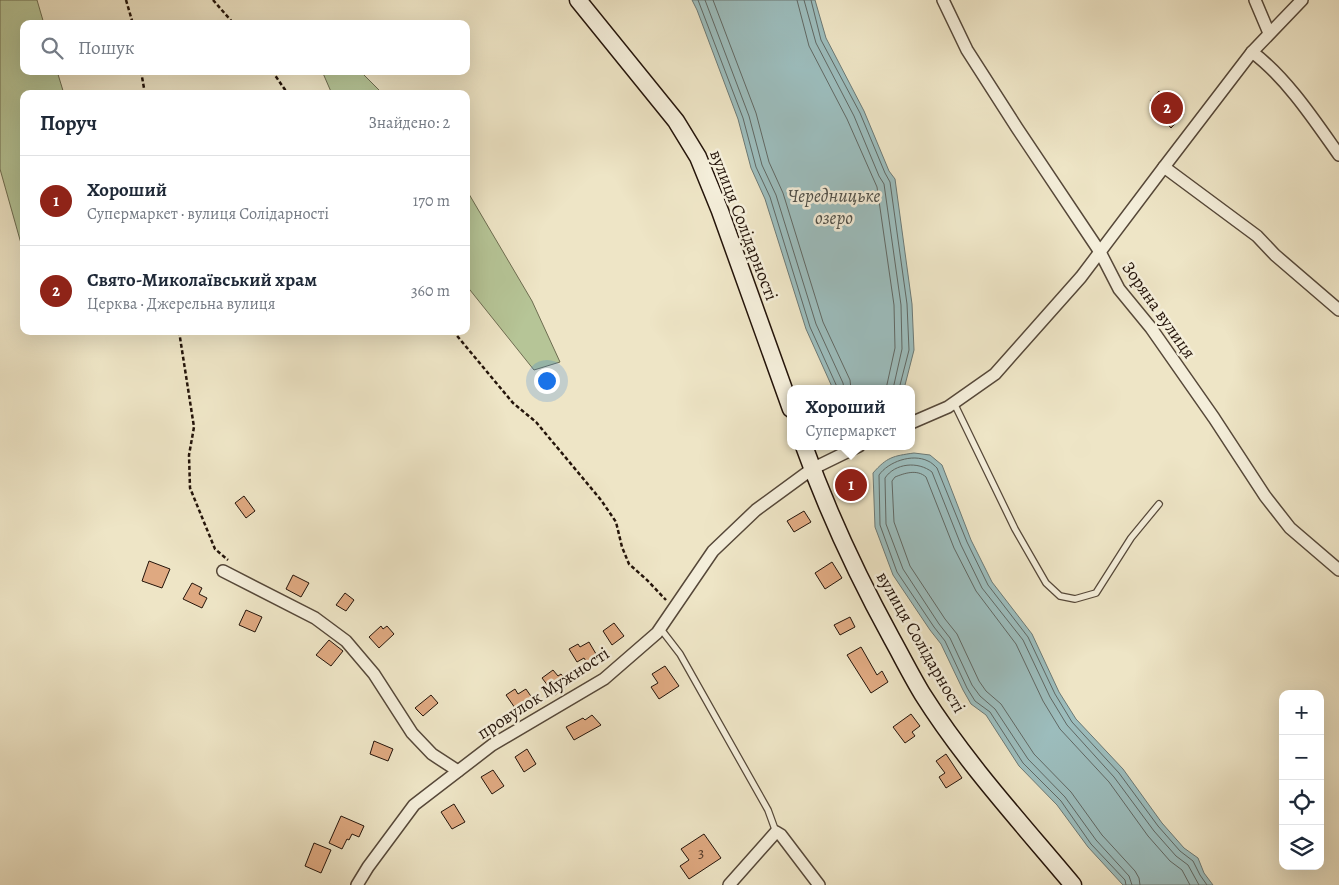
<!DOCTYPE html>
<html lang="uk">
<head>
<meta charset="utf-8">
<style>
	:root { --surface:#fff; --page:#f2f2f3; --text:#1f2937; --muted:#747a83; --line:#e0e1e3; --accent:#8f2418 }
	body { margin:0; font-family:Alegreya,serif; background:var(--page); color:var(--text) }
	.controls { position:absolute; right:15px; bottom:15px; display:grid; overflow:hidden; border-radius:10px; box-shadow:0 5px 20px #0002 }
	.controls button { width:45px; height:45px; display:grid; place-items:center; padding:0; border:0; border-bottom:1px solid var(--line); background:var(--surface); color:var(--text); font:25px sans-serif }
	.you { position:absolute; left:546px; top:380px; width:18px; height:18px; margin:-12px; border:4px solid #fff; border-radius:50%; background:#1a73e8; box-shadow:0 0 0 8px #1a73e833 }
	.badge { display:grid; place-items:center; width:32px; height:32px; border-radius:50%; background:var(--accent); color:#fff; font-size:16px; font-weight:700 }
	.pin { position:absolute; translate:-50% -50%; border:2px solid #fff; box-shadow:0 1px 5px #0006 }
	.popup { position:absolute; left:787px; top:385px; width:128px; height:65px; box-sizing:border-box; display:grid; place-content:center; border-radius:10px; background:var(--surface); filter:drop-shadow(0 1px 4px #0005); font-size:16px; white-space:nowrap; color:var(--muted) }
	.popup b { font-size:19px; color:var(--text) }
	.popup::after { content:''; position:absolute; left:50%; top:100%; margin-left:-10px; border:10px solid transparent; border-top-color:var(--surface) }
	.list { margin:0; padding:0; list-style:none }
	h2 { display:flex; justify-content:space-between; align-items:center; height:65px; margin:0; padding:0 20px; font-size:21px }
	h2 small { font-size:16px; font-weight:400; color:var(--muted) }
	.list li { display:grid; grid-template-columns:32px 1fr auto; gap:15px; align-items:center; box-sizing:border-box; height:90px; padding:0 20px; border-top:1px solid var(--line) }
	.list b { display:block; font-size:19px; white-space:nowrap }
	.list p { margin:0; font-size:16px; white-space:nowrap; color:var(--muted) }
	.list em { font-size:16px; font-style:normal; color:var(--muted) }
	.icon { flex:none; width:28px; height:28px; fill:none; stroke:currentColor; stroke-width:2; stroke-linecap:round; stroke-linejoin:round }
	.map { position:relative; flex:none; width:1339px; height:885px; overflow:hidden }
	.search { position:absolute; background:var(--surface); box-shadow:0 5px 20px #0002; left:20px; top:20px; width:450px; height:55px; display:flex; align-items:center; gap:12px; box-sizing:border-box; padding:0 18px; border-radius:10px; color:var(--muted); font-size:19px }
	.panel { position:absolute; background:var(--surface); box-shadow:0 5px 20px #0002; left:20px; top:90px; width:450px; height:245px; border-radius:10px }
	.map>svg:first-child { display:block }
	.green { fill:#b6c597; stroke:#6d6c50 }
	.water { fill:#9cbdbd; stroke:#6c7975 }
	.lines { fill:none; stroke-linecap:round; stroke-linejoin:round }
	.shore { stroke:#606864; stroke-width:1 }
	.building { fill:#dfa981; stroke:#24140a }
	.lane-casing { stroke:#564839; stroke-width:8 }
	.street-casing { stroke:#564839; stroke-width:14 }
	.secondary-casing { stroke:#24140a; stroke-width:19 }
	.path { stroke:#24140a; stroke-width:2.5; stroke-dasharray:4 2.5; stroke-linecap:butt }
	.lane { stroke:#f4eeda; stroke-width:5.5 }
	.street { stroke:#f4eeda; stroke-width:11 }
	.secondary { stroke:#f4eeda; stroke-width:16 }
	.labels { text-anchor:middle; stroke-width:5; stroke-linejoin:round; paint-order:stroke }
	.number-label { font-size:15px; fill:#533928 }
	.street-label { font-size:18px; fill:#24140a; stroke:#f4eeda }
	.water-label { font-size:19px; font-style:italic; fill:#4e4f49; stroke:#f4eeda }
</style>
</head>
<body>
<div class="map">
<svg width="1339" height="885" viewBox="0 0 1339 885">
	<rect width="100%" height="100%" fill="#eee5c6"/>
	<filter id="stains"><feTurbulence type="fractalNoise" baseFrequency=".004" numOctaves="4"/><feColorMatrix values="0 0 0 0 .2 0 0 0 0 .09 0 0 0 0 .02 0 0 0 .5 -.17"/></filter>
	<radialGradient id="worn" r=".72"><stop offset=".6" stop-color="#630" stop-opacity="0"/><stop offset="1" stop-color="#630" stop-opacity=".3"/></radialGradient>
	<g class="green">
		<polygon points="0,0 37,0 44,24 24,24 24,71 57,71 64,94 24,94 24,254 0,169"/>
		<polygon points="322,71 360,71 383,94 332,94"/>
		<polygon points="466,189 532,301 560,362 534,370 466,285"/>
	</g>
	<g class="water">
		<polygon points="692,0 815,0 826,38 864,111 889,171 895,179 912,304 914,350 904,389 833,389 806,329 765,199 751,168 738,119 697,10"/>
		<path d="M914,453L930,455L942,465L971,540L992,582L1032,634L1059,692L1076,719L1123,769L1162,823L1184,848L1198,858L1204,873L1213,885H1123L1088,847L1057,805L1019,766L986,715L971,704L963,690L941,644L930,630L893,575L875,527L873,473C887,457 893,456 914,453Z"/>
	</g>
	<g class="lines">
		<g class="shore">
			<polyline points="698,0 743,118 756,167 770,197 810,327 838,389"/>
			<polyline points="705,0 749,116 762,165 776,195 816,324 843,383 844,389"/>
			<polyline points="713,0 756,113 769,162 783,193 823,322 850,380 851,389"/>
			<polyline points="797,0 809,46 847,119 877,187 894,305 895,348 886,389"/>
			<polyline points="804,0 816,43 854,116 879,176 884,184 901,305 902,349 893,389"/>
			<polyline points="811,0 821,40 860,113 885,173 890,182 907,304 909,350 899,389"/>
			<path d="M1126,885L1125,880L1091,844L1061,801L1023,763L990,712L975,701L967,688L945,641L934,627L897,572L880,525L879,475C888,462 912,453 928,461C931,462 935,466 937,468L967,542L988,585L1028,637L1055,694L1072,722L1119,773L1158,826L1180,851L1193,861L1200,875L1207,885"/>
			<path d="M1132,885L1129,876L1096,840L1065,797L1028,759L995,709L980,696L972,685L950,638L939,624L903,569L886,524L885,478C895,463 918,461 932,472L961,545L982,588L1023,640L1050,697L1067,725L1114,777L1154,831L1176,856L1188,865L1199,885"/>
			<path d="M1140,885L1139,878L1135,871L1102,835L1071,792L1034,754L1001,704L986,691L979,681L957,634L945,619L910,566L894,522L892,481L895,477C905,473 917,469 926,477L954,548L976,591L1016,644L1043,701L1060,729L1109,782L1148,836L1170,861L1182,870L1190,885"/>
		</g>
	</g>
	<g class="building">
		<polygon points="1159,91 1184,114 1171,128 1164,120 1167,117 1150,101"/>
		<polygon points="854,477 859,487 847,493 842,482"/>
		<polygon points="244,496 255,511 246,518 235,503"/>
		<polygon points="804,511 811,522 794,532 787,521"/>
		<polygon points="149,561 170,569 162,588 142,581"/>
		<polygon points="832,562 842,578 825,589 815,573"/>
		<polygon points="293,575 309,583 301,597 286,589"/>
		<polygon points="192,583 202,588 199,594 207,598 202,608 183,599"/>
		<polygon points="345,593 354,600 346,611 336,605"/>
		<polygon points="246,610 262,617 255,632 239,625"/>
		<polygon points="850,617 855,627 840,635 834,625"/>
		<polygon points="614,623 624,636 612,645 603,631"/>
		<polygon points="381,626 383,629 387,626 394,634 379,648 369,637"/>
		<polygon points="329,640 343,651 331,666 316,655"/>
		<polygon points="589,642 599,659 589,666 584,658 577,662 569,649 578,644 580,647"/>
		<polygon points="861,647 877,675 882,671 888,682 871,693 847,655"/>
		<polygon points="665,666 679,686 659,699 651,687 658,683 652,674"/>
		<polygon points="553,670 558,676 561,674 569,684 555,695 542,678"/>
		<polygon points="515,689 518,694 526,689 537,705 525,713 520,705 515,708 506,695"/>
		<polygon points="431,695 438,703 423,716 415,708"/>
		<polygon points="911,714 920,726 912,732 915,736 905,743 893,727"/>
		<polygon points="592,715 601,725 574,740 566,727 583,718 585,720"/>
		<polygon points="374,741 393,749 388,761 370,754"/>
		<polygon points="527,749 536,764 524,772 515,757"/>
		<polygon points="946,754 962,778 946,788 939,777 945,773 936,761"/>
		<polygon points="493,770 504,786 492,794 481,777"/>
		<polygon points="454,804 465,822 452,829 441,812"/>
		<polygon points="341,816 364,826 359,837 352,834 349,840 347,839 342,849 329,843"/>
		<polygon points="704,834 721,858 689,879 680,866 689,860 681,849"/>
		<polygon points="314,843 331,850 321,873 305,866"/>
	</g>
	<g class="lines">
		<defs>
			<g id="lane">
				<polyline points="954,403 1015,529 1046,583 1060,596 1075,599 1096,593 1131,538 1159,504"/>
				<polyline points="660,628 680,654 768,810 776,832"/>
			</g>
			<g id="street">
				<polyline points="943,0 967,50 1017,128 1100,252 1119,289 1151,328 1214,418 1265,496 1290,528 1339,570"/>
				<polyline points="1255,0 1269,33"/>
				<path d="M1252,52C1286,77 1315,121 1339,155"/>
				<polyline points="1164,167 1257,236 1275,255 1339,310"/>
				<polyline points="911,423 948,407 995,374 1081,277 1164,167 1252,52 1302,0"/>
				<polyline points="223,571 315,618 346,641 374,674 412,733 432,754 458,771"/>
				<polyline points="357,885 368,867 414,805 492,745 604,679 657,633 713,551 756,510 812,469 859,446"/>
				<polyline points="729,885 776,832 781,835 819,885"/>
			</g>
			<g id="secondary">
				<polyline points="578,0 676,121 698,157 720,211 791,409"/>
				<path d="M804,446C828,513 858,577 892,639C902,657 912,677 923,695C966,763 1022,824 1073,885"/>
			</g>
		</defs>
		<use href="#lane" class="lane-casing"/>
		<use href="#street" class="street-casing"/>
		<use href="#secondary" class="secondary-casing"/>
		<g class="path">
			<polyline points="126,0 133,24"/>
			<polyline points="213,0 234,24"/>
			<polyline points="141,71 145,94"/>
			<polyline points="272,71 288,94"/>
			<polyline points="179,331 194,427 189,455 190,488 215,549 228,560"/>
			<polyline points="453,331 513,403 536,422 601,500 616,522 622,547 629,564 647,580 666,600"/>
		</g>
		<use href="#lane" class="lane"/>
		<use href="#street" class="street"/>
		<use href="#secondary" class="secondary"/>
	</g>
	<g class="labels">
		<g class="number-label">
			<text x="701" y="858">3</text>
		</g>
		<g class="street-label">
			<text transform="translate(744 225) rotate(69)" y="6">вулиця Солідарності</text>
			<text transform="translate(1159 310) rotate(55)" y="6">Зоряна вулиця</text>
			<text transform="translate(921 642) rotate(60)" y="6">вулиця Солідарності</text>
			<text transform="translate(543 693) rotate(-33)" y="6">провулок Мужності</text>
		</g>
		<g class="water-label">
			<text x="834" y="202">Чередницьке<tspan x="834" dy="22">озеро</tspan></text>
		</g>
	</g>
	<rect width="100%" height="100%" filter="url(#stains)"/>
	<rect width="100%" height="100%" fill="url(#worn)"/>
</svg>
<div class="controls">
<button>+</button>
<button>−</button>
<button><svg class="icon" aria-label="locate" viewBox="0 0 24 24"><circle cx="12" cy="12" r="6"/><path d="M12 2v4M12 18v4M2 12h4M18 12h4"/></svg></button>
<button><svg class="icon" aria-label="layers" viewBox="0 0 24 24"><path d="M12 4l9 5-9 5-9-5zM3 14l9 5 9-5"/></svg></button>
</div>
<div class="you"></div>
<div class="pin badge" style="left:851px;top:485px">1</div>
<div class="popup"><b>Хороший</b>Супермаркет</div>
<div class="pin badge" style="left:1167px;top:108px">2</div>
<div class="search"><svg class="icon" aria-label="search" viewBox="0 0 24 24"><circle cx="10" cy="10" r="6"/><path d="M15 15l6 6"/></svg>Пошук</div>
<section class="panel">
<h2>Поруч<small>Знайдено: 2</small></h2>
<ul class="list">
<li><span class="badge">1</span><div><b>Хороший</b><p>Супермаркет · вулиця Солідарності</p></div><em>170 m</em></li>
<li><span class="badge">2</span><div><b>Свято-Миколаївський храм</b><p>Церква · Джерельна вулиця</p></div><em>360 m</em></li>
</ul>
</section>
</div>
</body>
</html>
